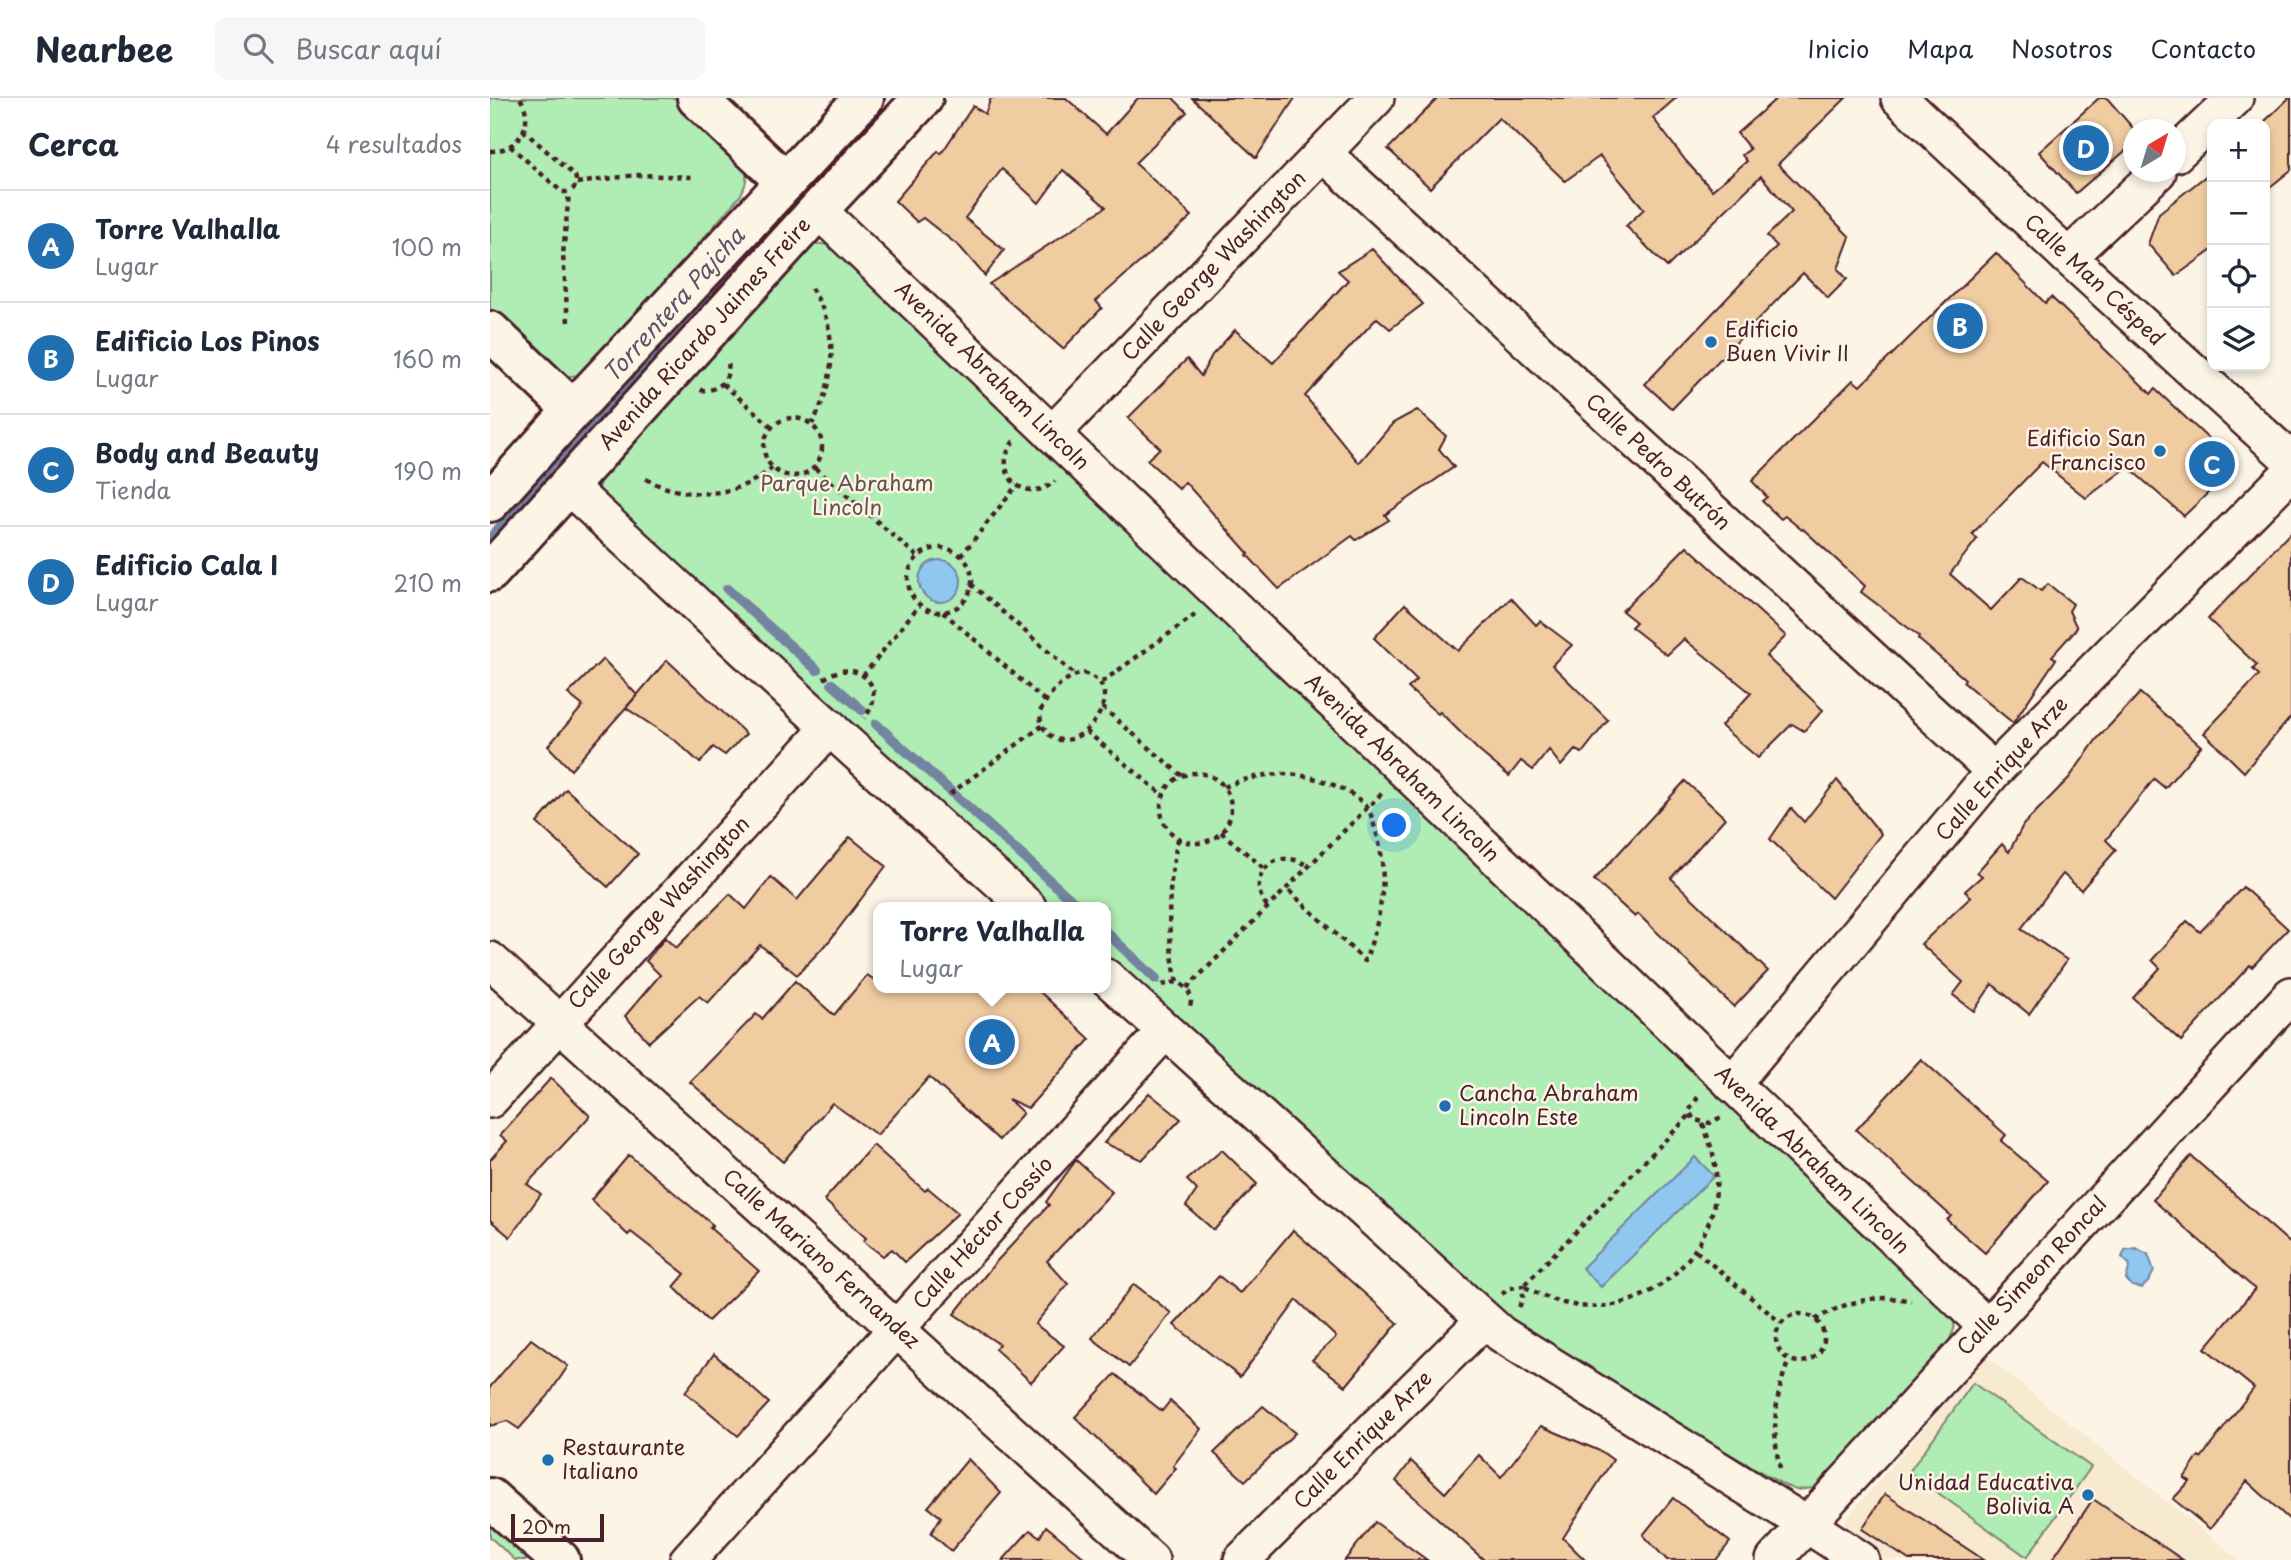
<!DOCTYPE html>
<html lang="es">
<head>
<meta charset="utf-8">
<style>
	:root { --surface:#fff; --page:#f6f6f7; --text:#1f2937; --muted:#747a83; --line:#e0e1e3; --accent:#1f6fb2 }
	body { margin:0; font-family:"Playpen Sans",sans-serif; background:var(--page); color:var(--text) }
	.controls { position:absolute; right:21px; top:21px; display:grid; overflow:hidden; border-radius:14px; box-shadow:0 4px 10px #0003 }
	.controls button { width:63px; height:63px; display:grid; place-items:center; padding:0; border:0; border-bottom:2px solid var(--line); background:var(--surface); color:var(--text); font:35px sans-serif }
	.compass { position:absolute; left:1633px; top:21px; width:63px; height:63px; border-radius:50%; background:var(--surface); box-shadow:0 4px 10px #0003; rotate:38deg }
	.scale { position:absolute; left:21px; bottom:18px; width:93px; box-sizing:border-box; padding-left:7px; border:4px solid #4a1f2b; border-top:0; font-size:19px; line-height:24px; white-space:nowrap; color:#4a1f2b; -webkit-text-stroke:5px #fcf5e5; paint-order:stroke }
	.you { position:absolute; left:905px; top:728px; width:24px; height:24px; margin:-18px; border:5px solid #fff; border-radius:50%; background:#1a73e8; box-shadow:0 0 0 10px #1a73e833 }
	.badge { display:grid; place-items:center; width:46px; height:46px; border-radius:50%; background:var(--accent); color:#fff; font-size:23px; font-weight:700 }
	.pin { position:absolute; translate:-50% -50%; border:4px solid #fff; box-shadow:0 2px 7px #0006 }
	.popup { position:absolute; left:383px; top:804px; width:238px; height:91px; box-sizing:border-box; display:grid; place-content:center; border-radius:14px; background:var(--surface); filter:drop-shadow(0 2px 5px #0005); font-size:23px; white-space:nowrap; color:var(--muted) }
	.popup b { font-size:26px; color:var(--text) }
	.popup::after { content:''; position:absolute; left:50%; top:100%; margin-left:-14px; border:14px solid transparent; border-top-color:var(--surface) }
	.list { margin:0; padding:0; list-style:none }
	h2 { display:flex; justify-content:space-between; align-items:center; height:91px; margin:0; padding:0 28px; font-size:30px }
	h2 small { font-size:23px; font-weight:400; color:var(--muted) }
	.list li { display:grid; grid-template-columns:46px 1fr auto; gap:21px; align-items:center; box-sizing:border-box; height:112px; padding:0 28px; border-top:2px solid var(--line) }
	.list b { display:block; font-size:26px; white-space:nowrap }
	.list p { margin:0; font-size:23px; white-space:nowrap; color:var(--muted) }
	.list em { font-size:23px; font-style:normal; color:var(--muted) }
	.icon { flex:none; width:38px; height:38px; fill:none; stroke:currentColor; stroke-width:2; stroke-linecap:round; stroke-linejoin:round }
	.map { position:relative; flex:none; width:1801px; height:1462px; overflow:hidden }
	header { display:flex; align-items:center; gap:42px; box-sizing:border-box; height:98px; padding:0 35px; background:var(--surface); border-bottom:2px solid var(--line) }
	header strong { font-size:33px }
	nav { display:flex; gap:38px; margin-inline-start:auto; font-size:24px }
	.search { width:490px; height:63px; background:var(--page); display:flex; align-items:center; gap:18px; box-sizing:border-box; padding:0 24px; border-radius:14px; color:var(--muted); font-size:26px }
	main { display:flex }
	aside { flex:1; background:var(--surface) }
	.map>svg:first-child { display:block }
	.built { fill:#f8e9d1 }
	.green { fill:#afedb4; stroke:#7c8670; stroke-width:2 }
	.water { fill:#8fc7ee; stroke:#7384a0; stroke-width:2 }
	.lines { fill:none; stroke-linecap:round; stroke-linejoin:round }
	.stream { stroke:#7384a0; stroke-width:10 }
	.building { fill:#f0cca1; stroke:#4a1f2b; stroke-width:2 }
	.street-casing { stroke:#4a1f2b; stroke-width:40 }
	.secondary-casing { stroke:#4a1f2b; stroke-width:44 }
	.primary-casing { stroke:#4a1f2b; stroke-width:44 }
	.path { stroke:#4a1f2b; stroke-width:4.5; stroke-dasharray:5 5; stroke-linecap:butt }
	.street { stroke:#fcf5e5; stroke-width:35 }
	.secondary { stroke:#fcf5e5; stroke-width:38 }
	.primary { stroke:#fcf5e5; stroke-width:38 }
	.poi-dot { fill:#1f6fb2; stroke:#fcf5e5; stroke-width:2.5 }
	.labels { text-anchor:middle; stroke-width:5; stroke-linejoin:round; paint-order:stroke }
	.street-label { font-size:21px; fill:#4a1f2b; stroke:#fcf5e5 }
	.poi-label { font-size:21px; fill:#4a1f2b; stroke:#fcf5e5; text-anchor:start }
	.park-label { font-size:21px; fill:#63524d; stroke:#fcf5e5 }
	.water-label { font-size:23px; font-style:italic; fill:#5f5166; stroke:#fcf5e5 }
</style>
</head>
<body>
<header>
<strong>Nearbee</strong>
<div class="search"><svg class="icon" aria-label="search" viewBox="0 0 24 24"><circle cx="10" cy="10" r="6"/><path d="M15 15l6 6"/></svg>Buscar aquí</div>
<nav><a>Inicio</a><a>Mapa</a><a>Nosotros</a><a>Contacto</a></nav>
</header>
<main>
<aside>
<h2>Cerca<small>4 resultados</small></h2>
<ul class="list">
<li><span class="badge">A</span><div><b>Torre Valhalla</b><p>Lugar</p></div><em>100 m</em></li>
<li><span class="badge">B</span><div><b>Edificio Los Pinos</b><p>Lugar</p></div><em>160 m</em></li>
<li><span class="badge">C</span><div><b>Body and Beauty</b><p>Tienda</p></div><em>190 m</em></li>
<li><span class="badge">D</span><div><b>Edificio Cala I</b><p>Lugar</p></div><em>210 m</em></li>
</ul>
</aside>
<div class="map">
<svg width="1801" height="1462" viewBox="0 0 1801 1462">
	<rect width="100%" height="100%" fill="#fcf5e5"/>
	<filter id="ink" filterUnits="userSpaceOnUse"><feTurbulence type="fractalNoise" baseFrequency=".0143" numOctaves="2"/><feDisplacementMap in="SourceGraphic" scale="14" xChannelSelector="R" yChannelSelector="G"/><feConvolveMatrix kernelMatrix="1 2 1 2 8 2 1 2 1" color-interpolation-filters="sRGB"/></filter>
	<g filter="url(#ink)">
		<polygon class="built" points="1496,1258 1750,1462 1389,1462 1356,1441 1353,1430 1357,1420"/>
		<g class="green">
			<path d="M0,0H185C202,17 246,51 255,72C259,81 254,91 250,98L102,269C94,275 86,279 76,278C53,275 17,230 0,213Z"/>
			<path d="M323,145L338,147L345,151L1459,1214C1467,1226 1465,1232 1458,1244L1324,1390L1306,1392L1296,1388L1079,1264L1021,1222L616,859V809H560L116,410L108,396L110,378Z"/>
			<polygon points="1483,1285 1601,1369 1537,1459 1419,1374"/>
			<polygon points="0,1423 44,1462 25,1462 0,1439"/>
		</g>
		<g class="water">
			<circle cx="450" cy="483" r="21"/>
			<polygon points="1205,1059 1224,1078 1111,1189 1092,1170"/>
			<polygon points="1645,1150 1658,1156 1664,1173 1659,1183 1652,1190 1642,1188 1636,1181 1640,1167 1632,1159 1635,1152"/>
		</g>
		<g class="lines">
			<g class="stream">
				<polyline points="0,440 265,145"/>
				<polyline points="237,491 327,572"/>
				<polyline points="342,586 372,612"/>
				<polyline points="386,626 589,809"/>
				<polyline points="616,834 666,881"/>
			</g>
		</g>
		<g class="building">
			<polygon points="501,0 576,0 616,36 648,0 683,0 697,14 645,65 702,118 606,203 612,210 573,251 499,186 616,109 573,72 549,105 512,71 475,120 514,152 495,178 470,149 433,120 427,124 405,103 448,53 451,56 483,8 495,16"/>
			<polygon points="702,0 805,0 766,60"/>
			<polygon points="948,0 1186,0 1163,20 1196,63 1222,92 1257,63 1252,57 1260,51 1247,35 1287,0 1356,0 1288,66 1360,139 1348,171 1357,181 1338,200 1313,175 1182,311 1155,286 1287,148 1277,138 1302,114 1271,78 1177,169 1136,128 1154,111 1110,58 1075,83 1009,20 940,90 898,51"/>
			<polygon points="1609,0 1617,0 1643,30 1643,46 1586,95 1549,54"/>
			<polygon points="1799,0 1801,0 1801,72 1775,93 1775,23"/>
			<polygon points="1722,73 1722,152 1686,178 1658,146 1669,115"/>
			<polygon points="882,151 933,206 900,231 887,220 815,298 869,365 903,325 927,312 956,338 949,351 964,369 895,417 899,422 866,442 862,438 789,491 757,457 759,456 695,384 689,391 657,362 670,350 638,320 697,261 711,278 722,257 745,232 783,265 858,182 848,173"/>
			<polygon points="1506,155 1555,205 1561,199 1661,296 1665,291 1739,360 1741,373 1694,418 1638,369 1596,400 1552,364 1482,436 1487,441 1460,476 1501,512 1532,479 1551,493 1558,486 1583,506 1579,513 1587,530 1562,558 1566,561 1523,625 1473,584 1475,581 1428,541 1429,538 1371,494 1375,488 1313,431 1312,432 1295,418 1291,421 1272,403 1277,399 1262,383 1363,282 1370,288"/>
			<polygon points="1801,434 1801,619 1754,674 1714,635 1769,577 1763,571 1767,567 1718,521"/>
			<polygon points="1197,448 1296,538 1276,558 1333,612 1314,633 1302,626 1268,660 1231,628 1261,595 1194,541 1177,557 1141,529 1146,524 1132,513"/>
			<polygon points="1021,500 1046,527 1050,523 1082,547 1062,567 1118,622 1092,655 1085,652 1071,668 1059,652 1043,672 1031,663 1019,678 989,653 950,614 948,616 918,590 927,582 884,540 915,506 968,553"/>
			<polygon points="113,561 147,597 81,672 58,648 93,608 78,596"/>
			<polygon points="177,562 256,636 235,657 223,649 210,665 187,644 136,610"/>
			<polygon points="1650,595 1711,648 1675,690 1664,681 1616,742 1626,752 1591,792 1573,776 1531,831 1577,862 1539,916 1502,886 1484,913 1463,897 1473,884 1431,846 1481,799 1475,793 1492,778 1487,774 1512,746 1519,754 1533,727 1579,680 1607,641"/>
			<polygon points="1347,682 1391,736 1341,800 1280,741 1301,710 1314,724"/>
			<polygon points="1195,683 1235,720 1181,780 1278,873 1244,909 1148,816 1145,819 1104,782"/>
			<polygon points="76,691 148,756 118,789 47,725"/>
			<polygon points="360,739 396,768 340,842 307,877 270,847 218,905 209,898 159,944 135,918 170,877 156,863 175,840 186,850 240,796 256,811 281,779 307,802"/>
			<polygon points="1753,789 1798,831 1762,869 1760,867 1691,943 1643,900 1670,870 1662,862 1697,823 1710,834"/>
			<polygon points="377,877 388,884 388,890 546,890 600,941 538,1010 518,1001 533,1015 509,1042 439,979 387,1037 342,1005 293,1064 200,984 266,916 272,921 305,883 344,917"/>
			<polygon points="1431,961 1516,1037 1511,1043 1558,1083 1495,1155 1457,1122 1461,1118 1366,1032"/>
			<polygon points="61,980 100,1018 37,1086 51,1096 20,1139 0,1122 0,1062 17,1043 10,1037"/>
			<polygon points="659,995 691,1021 652,1062 614,1045"/>
			<polygon points="383,1047 435,1093 438,1090 468,1115 415,1164 402,1151 393,1158 373,1143 376,1140 334,1102"/>
			<polygon points="732,1052 767,1086 724,1132 696,1108 707,1092 697,1082"/>
			<polygon points="139,1057 223,1127 220,1130 269,1173 218,1223 184,1189 195,1176 141,1134 138,1137 101,1102"/>
			<polygon points="1701,1058 1801,1146 1801,1423 1757,1383 1720,1431 1683,1401 1700,1383 1694,1380 1709,1358 1711,1360 1764,1290 1715,1250 1765,1191 1663,1102"/>
			<polygon points="586,1062 622,1094 557,1163 578,1186 545,1226 574,1248 541,1284 505,1251 509,1246 464,1216 505,1165 559,1107 556,1104"/>
			<polygon points="803,1132 908,1225 856,1288 822,1262 846,1239 807,1202 750,1279 684,1227 729,1178 750,1195"/>
			<polygon points="644,1186 681,1215 639,1269 602,1240"/>
			<polygon points="41,1241 78,1268 58,1298 29,1331 17,1323 0,1328 0,1289"/>
			<polygon points="224,1256 279,1305 248,1338 195,1294"/>
			<polygon points="625,1276 672,1313 680,1303 711,1331 683,1368 686,1370 664,1396 585,1319"/>
			<polygon points="773,1308 805,1335 755,1383 724,1355"/>
			<polygon points="1051,1328 1112,1354 1123,1362 1073,1440 1095,1462 994,1462 906,1383 921,1363 955,1395 989,1357 1011,1379"/>
			<polygon points="478,1361 511,1395 461,1453 441,1435 451,1419 438,1409"/>
			<polygon points="1395,1396 1494,1462 1419,1462 1372,1431"/>
			<polygon points="1183,1400 1240,1444 1226,1462 1177,1462 1153,1437"/>
			<polygon points="1603,1401 1693,1462 1562,1462"/>
			<polygon points="885,1424 937,1462 855,1462"/>
			<polygon points="556,1428 597,1462 513,1462 540,1432 550,1439"/>
		</g>
		<g class="lines">
			<defs>
				<g id="street">
					<polyline points="1409,0 1578,159 1801,362"/>
					<polyline points="833,55 1504,673"/>
					<polyline points="1686,56 1745,0"/>
					<polyline points="328,112 1496,1228"/>
					<polyline points="1578,159 1668,74"/>
					<polyline points="562,336 886,0"/>
					<polyline points="77,387 312,605 538,809"/>
					<polyline points="0,862 661,1462"/>
					<polyline points="616,879 1011,1236 1316,1426 1371,1462"/>
					<polyline points="1242,986 1504,673 1801,374"/>
					<polyline points="0,1002 340,629"/>
					<polyline points="198,1462 675,933"/>
					<polyline points="752,1462 994,1222"/>
					<polyline points="1284,1462 1801,897"/>
				</g>
				<g id="secondary">
					<polyline points="207,0 296,84"/>
					<polyline points="0,233 83,312"/>
					<polyline points="0,404 83,312 374,0"/>
					<polyline points="0,474 328,112 433,0"/>
				</g>
				<polyline id="primary" points="0,1400 70,1462"/>
			</defs>
			<use href="#street" class="street-casing"/>
			<use href="#secondary" class="secondary-casing"/>
			<use href="#primary" class="primary-casing"/>
			<g class="path">
				<path d="M20,48L72,94C82,95 89,88 85,78L34,33"/>
				<path d="M0,53C29,53 46,25 30,0"/>
				<polyline points="87,85 146,77 204,79"/>
				<path d="M321,190C350,232 346,283 322,326"/>
				<polyline points="78,224 73,157 79,95"/>
				<polyline points="233,286 281,328"/>
				<path d="M210,292C230,294 241,281 238,261"/>
				<circle cx="303" cy="349" r="29"/>
				<path d="M524,343C499,375 536,409 565,383"/>
				<polyline points="325,370 428,459"/>
				<path d="M156,381C196,403 247,400 282,370"/>
				<circle cx="450" cy="482" r="32"/>
				<polyline points="471,458 527,387"/>
				<polyline points="481,486 585,577"/>
				<polyline points="453,514 555,603"/>
				<path d="M593,575C644,588 590,660 561,638C553,632 550,624 550,614C559,595 572,580 593,575Z"/>
				<polyline points="373,578 430,506"/>
				<path d="M334,581C363,557 402,588 374,620"/>
				<polyline points="612,584 705,517"/>
				<polyline points="612,609 692,678"/>
				<polyline points="596,633 673,697"/>
				<circle cx="706" cy="710" r="35"/>
				<path d="M734,689C763,677 793,672 823,680C842,685 862,694 875,707C880,712 882,720 884,727C900,773 892,818 875,863L796,790"/>
				<polyline points="460,696 552,628"/>
				<polyline points="731,734 775,771"/>
				<path d="M777,808C753,779 787,746 818,768"/>
				<path d="M687,884C676,835 677,790 688,741"/>
				<path d="M672,887L687,884C699,890 704,899 699,912"/>
				<polyline points="697,890 892,695"/>
				<polyline points="1208,999 1199,1013 1204,1022 1220,1025 1231,1019"/>
				<path d="M1199,1018L1033,1188C1049,1196 1065,1204 1083,1207C1154,1220 1220,1162 1226,1092C1228,1068 1221,1046 1212,1024"/>
				<polyline points="1206,1153 1291,1225"/>
				<polyline points="1012,1196 1020,1190 1033,1188 1033,1201 1028,1211"/>
				<circle cx="1310" cy="1240" r="24"/>
				<path d="M1325,1222C1354,1204 1388,1195 1421,1203"/>
				<path d="M1290,1370C1281,1333 1285,1297 1299,1262"/>
			</g>
			<use href="#street" class="street"/>
			<use href="#secondary" class="secondary"/>
			<use href="#primary" class="primary"/>
		</g>
	</g>
	<g class="poi-dot">
		<circle cx="1221" cy="244" r="7"/>
		<circle cx="1670" cy="353" r="7"/>
		<circle cx="955" cy="1008" r="7"/>
		<circle cx="58" cy="1362" r="7"/>
		<circle cx="1598" cy="1397" r="7"/>
	</g>
	<g class="labels">
		<g class="street-label">
			<text transform="translate(724 168) rotate(-46)" y="7">Calle George Washington</text>
			<text transform="translate(1604 182) rotate(43)" y="7">Calle Man Césped</text>
			<text transform="translate(215 236) rotate(-48)" y="7">Avenida Ricardo Jaimes Freire</text>
			<text transform="translate(502 278) rotate(44)" y="7">Avenida Abraham Lincoln</text>
			<text transform="translate(1168 364) rotate(43)" y="7">Calle Pedro Butrón</text>
			<text transform="translate(912 670) rotate(44)" y="7">Avenida Abraham Lincoln</text>
			<text transform="translate(1512 671) rotate(-48)" y="7">Calle Enrique Arze</text>
			<text transform="translate(169 815) rotate(-47)" y="7">Calle George Washington</text>
			<text transform="translate(1322 1062) rotate(44)" y="7">Avenida Abraham Lincoln</text>
			<text transform="translate(493 1135) rotate(-48)" y="7">Calle Héctor Cossío</text>
			<text transform="translate(331 1161) rotate(42)" y="7">Calle Mariano Fernandez</text>
			<text transform="translate(1542 1178) rotate(-47)" y="7">Calle Simeon Roncal</text>
			<text transform="translate(873 1342) rotate(-45)" y="7">Calle Enrique Arze</text>
		</g>
		<g class="poi-label">
			<text x="1235" y="239">Edificio<tspan x="1235" dy="24">Buen Vivir II</tspan></text>
			<text x="1656" y="348" text-anchor="end">Edificio San<tspan x="1656" dy="24">Francisco</tspan></text>
			<text x="969" y="1003">Cancha Abraham<tspan x="969" dy="24">Lincoln Este</tspan></text>
			<text x="72" y="1357">Restaurante<tspan x="72" dy="24">Italiano</tspan></text>
			<text x="1584" y="1392" text-anchor="end">Unidad Educativa<tspan x="1584" dy="24">Bolivia A</tspan></text>
		</g>
		<g class="park-label">
			<text x="357" y="393">Parque Abraham<tspan x="357" dy="24">Lincoln</tspan></text>
		</g>
		<g class="water-label">
			<text transform="translate(184 207) rotate(-48)" y="8">Torrentera Pajcha</text>
		</g>
	</g>
</svg>
<div class="controls">
<button>+</button>
<button>−</button>
<button><svg class="icon" aria-label="locate" viewBox="0 0 24 24"><circle cx="12" cy="12" r="6"/><path d="M12 2v4M12 18v4M2 12h4M18 12h4"/></svg></button>
<button><svg class="icon" aria-label="layers" viewBox="0 0 24 24"><path d="M12 4l9 5-9 5-9-5zM3 14l9 5 9-5"/></svg></button>
</div>
<svg class="compass" viewBox="-18 -18 36 36"><path d="M0-13l5 13h-10z" fill="#e53935"/><path d="M0 13l5-13h-10z" fill="#747a83"/></svg>
<div class="scale">20 m</div>
<div class="you"></div>
<div class="pin badge" style="left:502px;top:944px">A</div>
<div class="popup"><b>Torre Valhalla</b>Lugar</div>
<div class="pin badge" style="left:1470px;top:228px">B</div>
<div class="pin badge" style="left:1722px;top:366px">C</div>
<div class="pin badge" style="left:1596px;top:50px">D</div>
</div>
</main>
</body>
</html>
